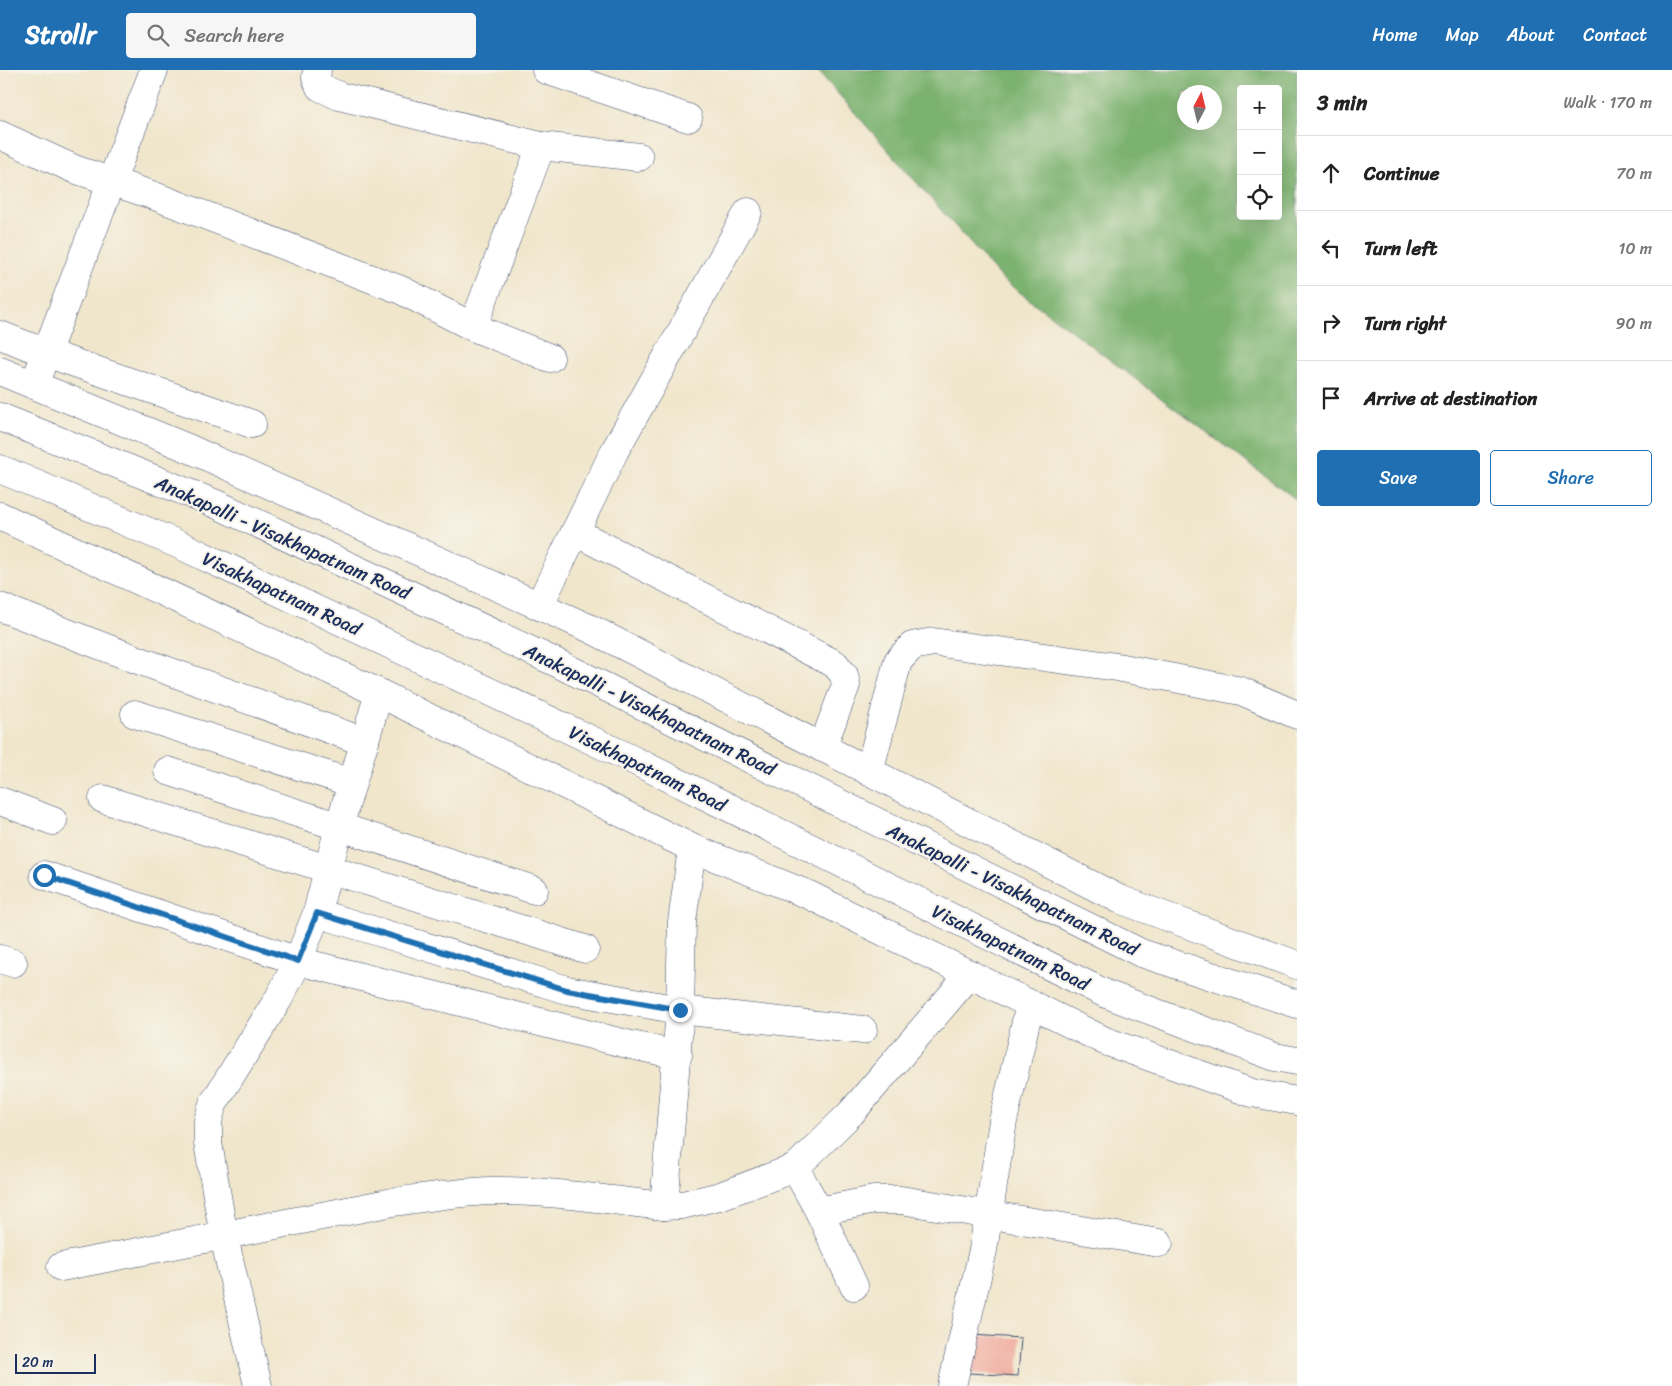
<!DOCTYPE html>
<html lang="en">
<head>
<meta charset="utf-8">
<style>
	:root { --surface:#fff; --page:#f6f6f6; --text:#222; --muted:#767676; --line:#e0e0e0; --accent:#1f6fb2 }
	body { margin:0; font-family:Sriracha,sans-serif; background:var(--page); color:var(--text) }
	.controls { position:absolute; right:15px; top:15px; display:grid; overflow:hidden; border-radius:5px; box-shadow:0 5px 20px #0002 }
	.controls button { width:45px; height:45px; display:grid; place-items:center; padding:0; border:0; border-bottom:1px solid var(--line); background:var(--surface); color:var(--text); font:25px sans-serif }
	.compass { position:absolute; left:1177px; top:15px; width:45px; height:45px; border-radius:50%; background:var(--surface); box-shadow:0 5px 20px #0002; rotate:7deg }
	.scale { position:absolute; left:15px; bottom:12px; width:81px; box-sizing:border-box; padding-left:5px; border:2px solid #1b2f5e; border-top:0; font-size:14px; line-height:18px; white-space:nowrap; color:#1b2f5e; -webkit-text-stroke:4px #f7f3e8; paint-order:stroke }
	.stop { position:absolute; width:15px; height:15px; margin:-11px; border:4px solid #1f6fb2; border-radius:50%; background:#fff }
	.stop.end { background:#1f6fb2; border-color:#fff; box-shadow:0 1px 5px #0008 }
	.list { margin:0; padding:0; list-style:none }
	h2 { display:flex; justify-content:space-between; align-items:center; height:65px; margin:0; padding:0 20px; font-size:21px }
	h2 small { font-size:16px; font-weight:400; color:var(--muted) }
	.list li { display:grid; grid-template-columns:32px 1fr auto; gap:15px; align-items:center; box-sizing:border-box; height:75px; padding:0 20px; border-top:1px solid var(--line) }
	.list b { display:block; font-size:19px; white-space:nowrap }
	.list em { font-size:16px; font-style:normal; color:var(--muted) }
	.actions { display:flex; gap:10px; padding:15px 20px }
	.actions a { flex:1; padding:11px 0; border:1px solid var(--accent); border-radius:5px; text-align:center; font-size:18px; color:var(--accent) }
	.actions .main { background:var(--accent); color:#fff }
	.icon { flex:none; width:28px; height:28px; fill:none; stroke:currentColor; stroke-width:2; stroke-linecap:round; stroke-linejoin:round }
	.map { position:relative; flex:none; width:1297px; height:1316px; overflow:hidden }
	header { display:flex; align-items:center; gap:30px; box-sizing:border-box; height:70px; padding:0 25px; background:var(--accent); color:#fff }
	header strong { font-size:24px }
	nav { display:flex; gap:28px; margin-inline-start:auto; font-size:18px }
	.search { width:350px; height:45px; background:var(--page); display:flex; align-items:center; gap:12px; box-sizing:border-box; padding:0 18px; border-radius:5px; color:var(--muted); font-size:19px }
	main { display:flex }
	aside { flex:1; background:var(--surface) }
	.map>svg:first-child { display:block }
	.forest { fill:#7cb26f; stroke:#4c7066; fill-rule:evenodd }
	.building { fill:#eea395 }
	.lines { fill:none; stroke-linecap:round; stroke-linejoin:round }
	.minor-casing { stroke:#3b4a6e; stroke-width:29 }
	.major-casing { stroke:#3b4a6e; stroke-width:29 }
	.minor { stroke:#fff; stroke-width:28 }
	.major { stroke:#fff; stroke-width:28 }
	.route { stroke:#1f6fb2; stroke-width:6 }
	.labels { text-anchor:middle; stroke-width:4; stroke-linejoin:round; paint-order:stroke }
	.street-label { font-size:19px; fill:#1b2f5e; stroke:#f7f3e8 }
</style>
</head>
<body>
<header>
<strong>Strollr</strong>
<div class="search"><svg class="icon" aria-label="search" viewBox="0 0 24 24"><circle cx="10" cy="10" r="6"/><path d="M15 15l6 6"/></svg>Search here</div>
<nav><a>Home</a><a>Map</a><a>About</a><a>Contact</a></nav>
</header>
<main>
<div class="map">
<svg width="1297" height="1316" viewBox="0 0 1297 1316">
	<rect width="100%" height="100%" fill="#f7f3e8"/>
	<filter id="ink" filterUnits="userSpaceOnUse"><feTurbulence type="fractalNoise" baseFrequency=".02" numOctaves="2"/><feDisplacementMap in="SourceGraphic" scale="10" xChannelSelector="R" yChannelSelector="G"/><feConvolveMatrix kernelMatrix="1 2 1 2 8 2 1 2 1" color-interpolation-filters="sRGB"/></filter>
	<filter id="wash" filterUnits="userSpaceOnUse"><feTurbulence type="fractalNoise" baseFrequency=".0096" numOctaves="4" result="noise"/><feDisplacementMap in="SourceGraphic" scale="20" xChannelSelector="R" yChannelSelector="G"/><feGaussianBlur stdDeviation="1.12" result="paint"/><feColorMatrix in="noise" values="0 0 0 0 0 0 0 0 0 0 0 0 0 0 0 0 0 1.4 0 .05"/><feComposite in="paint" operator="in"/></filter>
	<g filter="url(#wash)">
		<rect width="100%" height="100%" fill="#f0e6cc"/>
		<path class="forest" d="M817,0H1297V430L1002,209ZM1241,19H1278V146H1241ZM1184,22H1214V52H1184Z"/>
		<g id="blocks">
			<polygon class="building" points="971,1265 1021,1268 1018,1306 969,1303"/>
		</g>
	</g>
	<g filter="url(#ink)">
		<use href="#blocks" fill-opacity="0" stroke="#3b4a6e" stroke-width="1"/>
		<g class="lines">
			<defs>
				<g id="minor">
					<polyline points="317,0 316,8 320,17 339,26 541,76 639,87"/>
					<polyline points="546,0 688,48"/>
					<polyline points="0,65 74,99 152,125 401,220 473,257 550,288"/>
					<polyline points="473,257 541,76"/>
					<polyline points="0,265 46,283 252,354"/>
					<polyline points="0,301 190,379 591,559 1119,829 1297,895"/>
					<polyline points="34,315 154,0"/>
					<polyline points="0,446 379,623 692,778 809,825 1105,971 1252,1023 1297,1031"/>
					<polyline points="575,462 835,594 844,605 846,615 822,678"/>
					<polyline points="539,536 614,382 748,142"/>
					<polyline points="0,537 138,590 365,672"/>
					<polyline points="135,644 352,713"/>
					<polyline points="168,701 534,820"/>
					<polyline points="869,702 898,591 912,576 933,572 1117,597 1241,621 1297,645"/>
					<polyline points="103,729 585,879"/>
					<polyline points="0,731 53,751"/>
					<polyline points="692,778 682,852 680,940 664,1136 682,1135 720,1126 795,1098 851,1043 970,904"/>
					<polyline points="44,805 298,891 631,975 678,985"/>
					<polyline points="317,843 567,920 680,940 863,960"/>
					<polyline points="0,889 13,893"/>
					<polyline points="795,1098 819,1141 854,1216"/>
					<polyline points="819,1141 874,1130 901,1130 1159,1173"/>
					<path d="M61,1197L388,1133C422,1128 457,1122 491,1121C549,1120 607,1130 664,1136"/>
					<polyline points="258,1316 224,1167 208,1073 208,1051 213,1034 279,928 298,891 317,843 339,757 379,623"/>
					<polyline points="952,1316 983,1180 1003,1051 1030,934"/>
				</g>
				<g id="major">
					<polyline points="0,347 216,434 555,592 1141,883 1297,934"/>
					<polyline points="0,399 180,475 623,685 1106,924 1275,987 1297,991"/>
				</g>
			</defs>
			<use href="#minor" class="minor-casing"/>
			<use href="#major" class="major-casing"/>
			<use href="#minor" class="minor"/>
			<use href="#major" class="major"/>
		</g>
	</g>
	<g class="lines" filter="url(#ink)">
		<polyline class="route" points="44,805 298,891 317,843 567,920 680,940"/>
	</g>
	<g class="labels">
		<g class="street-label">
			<text transform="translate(283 467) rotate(24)" y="7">Anakapalli - Visakhapatnam Road</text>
			<text transform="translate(282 523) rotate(25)" y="7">Visakhapatnam Road</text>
			<text transform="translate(650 639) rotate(26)" y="7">Anakapalli - Visakhapatnam Road</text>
			<text transform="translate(648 698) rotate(26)" y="7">Visakhapatnam Road</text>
			<text transform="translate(1013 819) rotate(26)" y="7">Anakapalli - Visakhapatnam Road</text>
			<text transform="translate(1011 877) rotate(26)" y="7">Visakhapatnam Road</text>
		</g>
	</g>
</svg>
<div class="controls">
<button>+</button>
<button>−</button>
<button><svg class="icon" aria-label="locate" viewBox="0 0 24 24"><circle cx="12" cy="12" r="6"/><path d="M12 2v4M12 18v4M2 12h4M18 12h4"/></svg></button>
</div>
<svg class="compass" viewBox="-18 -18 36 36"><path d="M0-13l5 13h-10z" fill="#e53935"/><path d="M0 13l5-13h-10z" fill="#767676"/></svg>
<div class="scale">20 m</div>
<div class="stop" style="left:44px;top:805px"></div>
<div class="stop end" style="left:680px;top:940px"></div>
</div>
<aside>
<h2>3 min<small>Walk · 170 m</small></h2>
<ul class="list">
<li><svg class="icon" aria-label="ahead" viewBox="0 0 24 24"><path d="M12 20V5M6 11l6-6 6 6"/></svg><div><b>Continue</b></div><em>70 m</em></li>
<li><svg class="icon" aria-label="left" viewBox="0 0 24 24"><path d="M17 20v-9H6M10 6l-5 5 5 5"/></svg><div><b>Turn left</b></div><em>10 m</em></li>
<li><svg class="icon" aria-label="right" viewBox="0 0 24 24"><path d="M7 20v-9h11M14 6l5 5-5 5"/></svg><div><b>Turn right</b></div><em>90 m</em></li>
<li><svg class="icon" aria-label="arrive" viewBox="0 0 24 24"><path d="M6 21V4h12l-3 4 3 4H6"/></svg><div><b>Arrive at destination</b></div></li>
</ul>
<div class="actions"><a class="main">Save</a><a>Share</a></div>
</aside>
</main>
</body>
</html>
